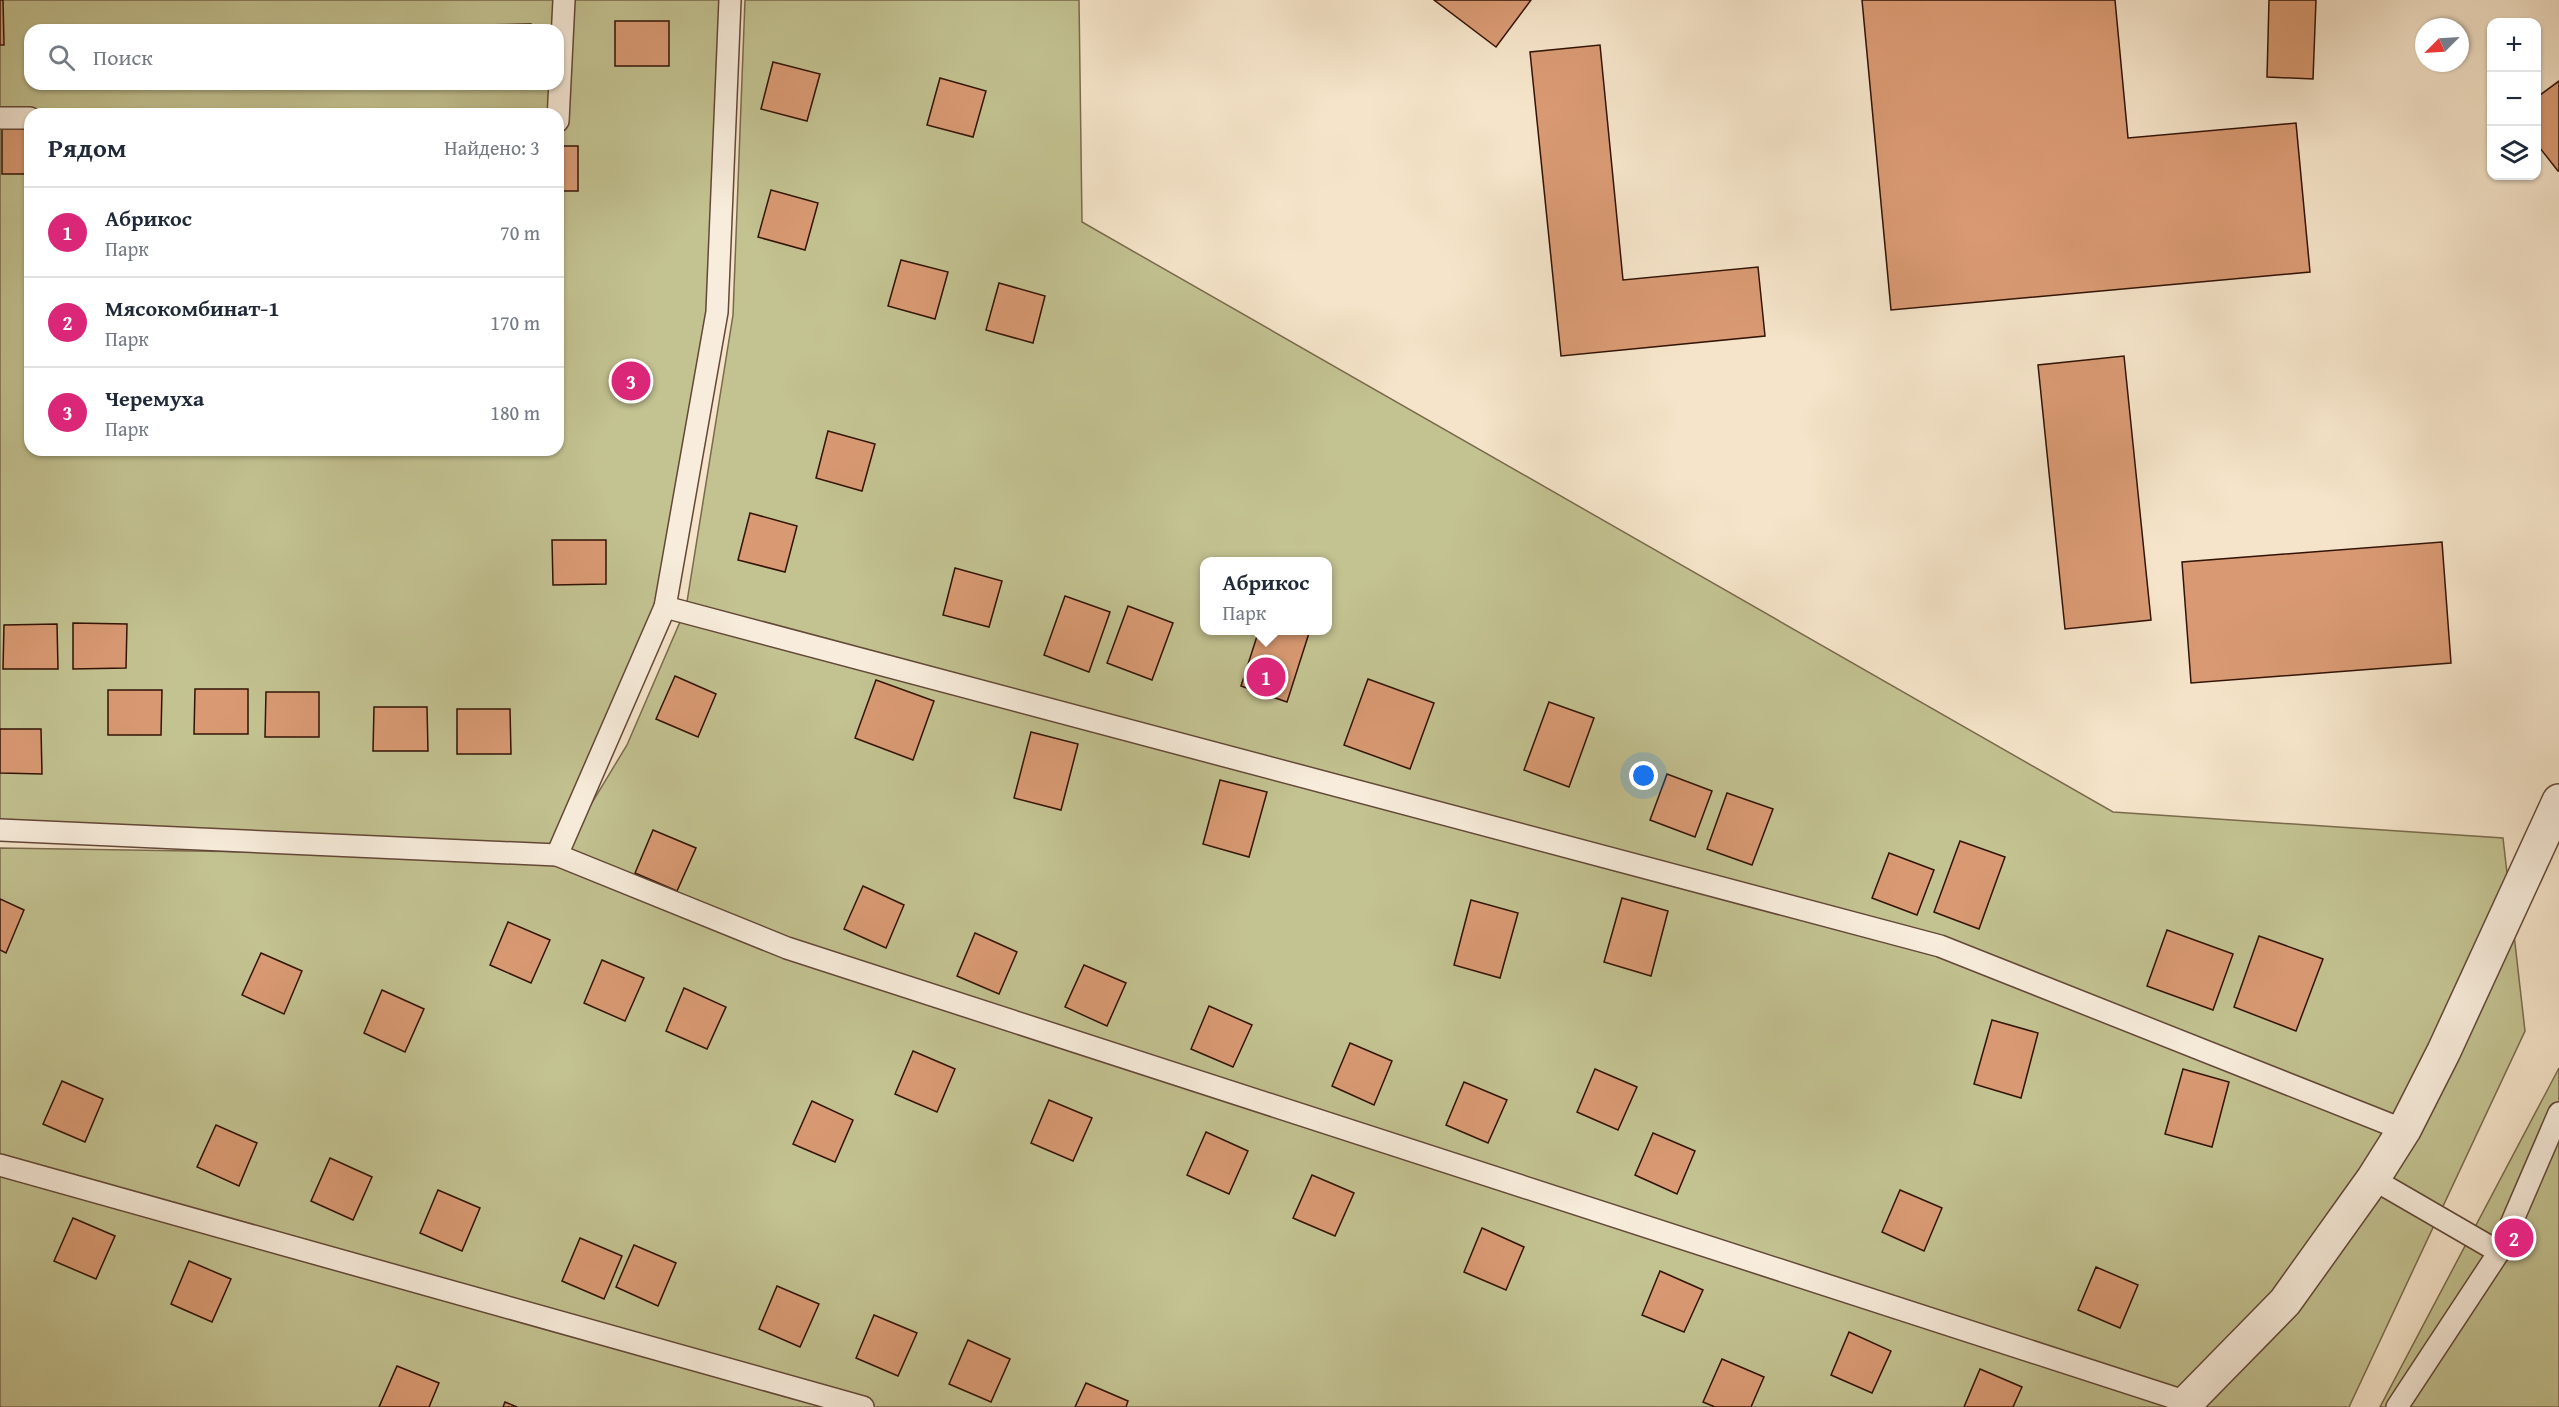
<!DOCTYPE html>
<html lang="ru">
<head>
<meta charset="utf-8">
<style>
	:root { --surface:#fff; --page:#f6f6f7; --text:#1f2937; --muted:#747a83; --line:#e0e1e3; --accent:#db2777 }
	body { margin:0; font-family:"Gentium Book Plus",serif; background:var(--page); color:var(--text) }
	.controls { position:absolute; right:18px; top:18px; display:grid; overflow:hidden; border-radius:12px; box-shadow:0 2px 4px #0004 }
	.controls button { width:54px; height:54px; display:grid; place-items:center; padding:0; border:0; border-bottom:2px solid var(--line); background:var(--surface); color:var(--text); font:30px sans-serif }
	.compass { position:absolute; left:2415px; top:18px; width:54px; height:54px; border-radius:50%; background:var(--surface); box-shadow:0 2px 4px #0004; rotate:246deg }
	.you { position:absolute; left:1644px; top:776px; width:21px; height:21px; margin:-15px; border:4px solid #fff; border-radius:50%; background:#1a73e8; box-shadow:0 0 0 9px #1a73e833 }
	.badge { display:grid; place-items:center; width:39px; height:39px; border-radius:50%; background:var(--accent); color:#fff; font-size:20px; font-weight:700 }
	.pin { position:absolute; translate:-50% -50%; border:3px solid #fff; box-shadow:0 2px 6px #0006 }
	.popup { position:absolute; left:1200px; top:557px; width:132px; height:78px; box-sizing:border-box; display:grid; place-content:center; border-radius:12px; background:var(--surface); filter:drop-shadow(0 2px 4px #0005); font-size:20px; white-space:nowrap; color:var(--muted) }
	.popup b { font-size:22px; color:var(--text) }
	.popup::after { content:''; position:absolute; left:50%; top:100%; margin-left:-12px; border:12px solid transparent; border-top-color:var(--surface) }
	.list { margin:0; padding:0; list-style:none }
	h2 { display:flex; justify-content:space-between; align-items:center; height:78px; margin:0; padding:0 24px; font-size:26px }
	h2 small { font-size:20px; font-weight:400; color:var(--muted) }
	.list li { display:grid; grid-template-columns:39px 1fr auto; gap:18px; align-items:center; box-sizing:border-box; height:90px; padding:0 24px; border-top:2px solid var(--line) }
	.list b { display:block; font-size:22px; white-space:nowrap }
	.list p { margin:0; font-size:20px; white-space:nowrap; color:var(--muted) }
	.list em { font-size:20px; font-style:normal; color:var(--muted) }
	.icon { flex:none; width:33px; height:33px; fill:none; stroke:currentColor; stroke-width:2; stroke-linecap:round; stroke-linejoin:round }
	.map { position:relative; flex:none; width:2559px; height:1407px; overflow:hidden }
	.search { position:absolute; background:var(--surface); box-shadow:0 2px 4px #0004; left:24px; top:24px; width:540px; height:66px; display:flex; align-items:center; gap:15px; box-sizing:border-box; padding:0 21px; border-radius:18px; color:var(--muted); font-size:22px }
	.panel { position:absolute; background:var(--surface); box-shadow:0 2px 4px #0004; left:24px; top:108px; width:540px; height:348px; border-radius:18px }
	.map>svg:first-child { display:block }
	.green { fill:#c3c291; stroke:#7a6a4c; stroke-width:1.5; fill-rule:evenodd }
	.building { fill:#d99a73; stroke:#321306; stroke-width:1.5 }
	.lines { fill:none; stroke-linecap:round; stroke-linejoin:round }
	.service-casing { stroke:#634737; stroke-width:24 }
	.minor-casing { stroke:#634737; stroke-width:36 }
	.service { stroke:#f8eddc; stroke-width:21 }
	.minor { stroke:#f8eddc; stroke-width:33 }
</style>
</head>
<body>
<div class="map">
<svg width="2559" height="1407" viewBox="0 0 2559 1407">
	<rect width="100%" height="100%" fill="#f5e4c9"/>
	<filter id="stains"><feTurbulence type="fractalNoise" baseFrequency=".00333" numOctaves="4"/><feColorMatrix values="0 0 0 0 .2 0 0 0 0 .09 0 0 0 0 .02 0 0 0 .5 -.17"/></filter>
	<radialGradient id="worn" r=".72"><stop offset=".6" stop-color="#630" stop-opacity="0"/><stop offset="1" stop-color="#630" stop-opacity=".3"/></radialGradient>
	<g class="green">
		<path d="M0,0H730L717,312L665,607L557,855L0,830ZM30,30H558V84H30ZM30,114H558V450H30Z"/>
		<path d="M745,0H1079L1082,222L2113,812L2503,838L2525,1031L2349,1407H0V848L559,857L627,745L686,608L733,315ZM1204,562H1328V630H1204Z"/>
		<polygon points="2559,1068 2559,1407 2380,1407"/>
	</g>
	<g class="building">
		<polygon points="0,0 3,0 4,45 0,45"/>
		<polygon points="1434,0 1531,0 1496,47"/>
		<polygon points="1862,0 2115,0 2128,138 2296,123 2310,272 1891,310"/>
		<polygon points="2269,0 2316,0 2313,79 2267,77"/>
		<rect x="615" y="21" width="54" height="45"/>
		<polygon points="531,24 531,30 478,30 478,25"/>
		<polygon points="1600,45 1623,280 1758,267 1765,336 1561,356 1530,52"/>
		<polygon points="773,62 820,74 807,121 761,109"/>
		<polygon points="940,78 986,91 973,137 927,125"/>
		<polygon points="2559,81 2559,171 2558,171 2536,143 2536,98"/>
		<rect x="2" y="129" width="28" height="45"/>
		<rect x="558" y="146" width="20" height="45"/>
		<polygon points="771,190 818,203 805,250 758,237"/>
		<polygon points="901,260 948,272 935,319 888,306"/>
		<polygon points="999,283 1045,296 1033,343 986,330"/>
		<polygon points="2124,356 2151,620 2065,629 2038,365"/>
		<polygon points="828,431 875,444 862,491 816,478"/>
		<polygon points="750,513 797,526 785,572 738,560"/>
		<polygon points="552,540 606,540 606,584 553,585"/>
		<polygon points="2442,542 2451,663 2191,683 2182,562"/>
		<polygon points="955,568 1002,581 989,627 943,615"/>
		<polygon points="1065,596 1110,612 1089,672 1044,655"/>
		<polygon points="1128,606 1173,623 1152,680 1107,663"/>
		<polygon points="73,623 127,624 126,668 73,669"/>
		<polygon points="57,624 58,669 3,669 4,625"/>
		<polygon points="1259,630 1310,630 1287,702 1241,686"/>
		<polygon points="675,676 716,694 698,737 656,719"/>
		<polygon points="1368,679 1434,703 1410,769 1344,745"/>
		<polygon points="876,680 934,701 913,760 855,738"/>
		<polygon points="195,689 248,689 248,734 194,734"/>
		<polygon points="108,690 162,690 161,735 108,735"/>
		<polygon points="266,692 319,692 319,737 265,737"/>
		<polygon points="1549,702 1594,718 1569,787 1524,770"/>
		<polygon points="374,707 427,707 428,751 373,751"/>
		<polygon points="457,709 510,709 511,754 457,754"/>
		<polygon points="0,729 41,729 42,774 0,773"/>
		<polygon points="1031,732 1078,744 1061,810 1014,798"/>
		<polygon points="1667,774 1712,791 1695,837 1650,820"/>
		<polygon points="1220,780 1267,792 1249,857 1203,844"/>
		<polygon points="1727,793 1773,809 1752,865 1707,849"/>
		<polygon points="653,830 696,848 677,891 635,873"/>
		<polygon points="1960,841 2005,857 1979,929 1934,912"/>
		<polygon points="1889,853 1934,870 1917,915 1872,898"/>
		<polygon points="863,886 904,905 886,948 844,929"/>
		<polygon points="1622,898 1668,911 1651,976 1604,962"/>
		<polygon points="0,899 24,910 6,953 0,950"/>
		<polygon points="1471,900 1518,913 1500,978 1454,965"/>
		<polygon points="508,922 550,940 531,983 490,965"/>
		<polygon points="2167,930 2233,954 2213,1010 2147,986"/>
		<polygon points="975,933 1017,952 999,994 957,976"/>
		<polygon points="2259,936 2323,959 2296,1031 2234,1007"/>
		<polygon points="261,953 302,971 284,1014 242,995"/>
		<polygon points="602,960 644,978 625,1021 584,1003"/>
		<polygon points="1084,965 1126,983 1107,1026 1065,1007"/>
		<polygon points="684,988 726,1007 707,1049 666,1031"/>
		<polygon points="382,990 424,1009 405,1052 364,1033"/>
		<polygon points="1209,1006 1252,1025 1233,1067 1191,1049"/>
		<polygon points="1992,1020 2038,1033 2021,1098 1974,1084"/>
		<polygon points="1350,1043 1392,1061 1374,1105 1332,1086"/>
		<polygon points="913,1051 955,1069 937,1112 895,1094"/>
		<polygon points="1595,1069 1637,1087 1618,1130 1577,1112"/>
		<polygon points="2183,1069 2229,1082 2212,1147 2165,1134"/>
		<polygon points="62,1081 103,1099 85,1142 43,1124"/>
		<polygon points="1464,1082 1507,1100 1488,1143 1446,1125"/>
		<polygon points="1049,1100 1092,1118 1073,1161 1031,1143"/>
		<polygon points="812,1101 853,1120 835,1162 793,1144"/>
		<polygon points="216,1125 257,1143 239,1186 197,1167"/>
		<polygon points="1206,1132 1248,1151 1229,1194 1187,1175"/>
		<polygon points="1653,1133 1695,1151 1677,1194 1635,1175"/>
		<polygon points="330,1158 372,1177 353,1220 311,1201"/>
		<polygon points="1312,1175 1354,1193 1335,1236 1293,1218"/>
		<polygon points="438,1190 480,1208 462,1251 420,1233"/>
		<polygon points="1900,1190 1942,1208 1924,1251 1882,1232"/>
		<polygon points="73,1218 115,1236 96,1279 54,1261"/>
		<polygon points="1482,1228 1524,1247 1506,1290 1464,1272"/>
		<polygon points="580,1238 622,1256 604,1299 562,1281"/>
		<polygon points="634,1245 676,1263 658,1306 616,1287"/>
		<polygon points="189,1261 231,1279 212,1322 171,1304"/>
		<polygon points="2096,1267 2138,1285 2120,1328 2078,1310"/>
		<polygon points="1660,1271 1703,1290 1684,1332 1642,1315"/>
		<polygon points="777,1286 819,1304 800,1347 759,1329"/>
		<polygon points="874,1315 917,1333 898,1376 856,1358"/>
		<polygon points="1849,1332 1891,1351 1872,1393 1831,1375"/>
		<polygon points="968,1340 1010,1359 991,1402 949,1384"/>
		<polygon points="1722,1359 1764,1377 1751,1407 1715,1407 1703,1402"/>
		<polygon points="397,1366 439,1383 429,1407 379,1407"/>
		<polygon points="1980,1369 2022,1387 2013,1407 1964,1407"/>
		<polygon points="1086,1383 1128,1401 1126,1407 1075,1407"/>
		<polygon points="505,1402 517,1407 503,1407"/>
	</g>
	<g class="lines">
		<defs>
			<g id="service">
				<polyline points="0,118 30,118"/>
				<polyline points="558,121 564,0"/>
				<polyline points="665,607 1940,946 2404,1130"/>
				<polyline points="0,830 557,855 665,607 717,312 730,0"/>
				<polyline points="557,855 787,948 2187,1402"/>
				<polyline points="0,1165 863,1407"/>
				<polyline points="2373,1179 2499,1252"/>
				<polyline points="2397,1407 2499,1252 2559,1113"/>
			</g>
			<polyline id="minor" points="2185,1407 2187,1402 2285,1302 2373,1179 2404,1130 2444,1051 2559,801"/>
		</defs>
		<use href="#service" class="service-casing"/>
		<use href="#minor" class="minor-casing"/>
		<use href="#service" class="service"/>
		<use href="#minor" class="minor"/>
	</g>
	<rect width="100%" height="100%" filter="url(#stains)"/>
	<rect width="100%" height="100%" fill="url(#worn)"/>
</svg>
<div class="controls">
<button>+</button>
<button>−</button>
<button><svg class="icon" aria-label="layers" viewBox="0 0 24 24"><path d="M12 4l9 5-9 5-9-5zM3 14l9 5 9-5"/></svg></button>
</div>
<svg class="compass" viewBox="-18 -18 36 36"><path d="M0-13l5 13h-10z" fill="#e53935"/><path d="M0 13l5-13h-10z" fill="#747a83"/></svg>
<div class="you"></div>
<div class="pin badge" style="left:1266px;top:677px">1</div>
<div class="popup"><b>Абрикос</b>Парк</div>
<div class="pin badge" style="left:2514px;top:1238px">2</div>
<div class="pin badge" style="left:631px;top:381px">3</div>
<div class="search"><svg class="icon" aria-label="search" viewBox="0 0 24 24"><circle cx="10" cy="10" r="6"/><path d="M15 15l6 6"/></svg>Поиск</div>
<section class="panel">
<h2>Рядом<small>Найдено: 3</small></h2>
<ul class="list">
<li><span class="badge">1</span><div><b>Абрикос</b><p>Парк</p></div><em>70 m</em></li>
<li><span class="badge">2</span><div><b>Мясокомбинат-1</b><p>Парк</p></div><em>170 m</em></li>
<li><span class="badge">3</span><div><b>Черемуха</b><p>Парк</p></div><em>180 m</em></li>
</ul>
</section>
</div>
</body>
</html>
